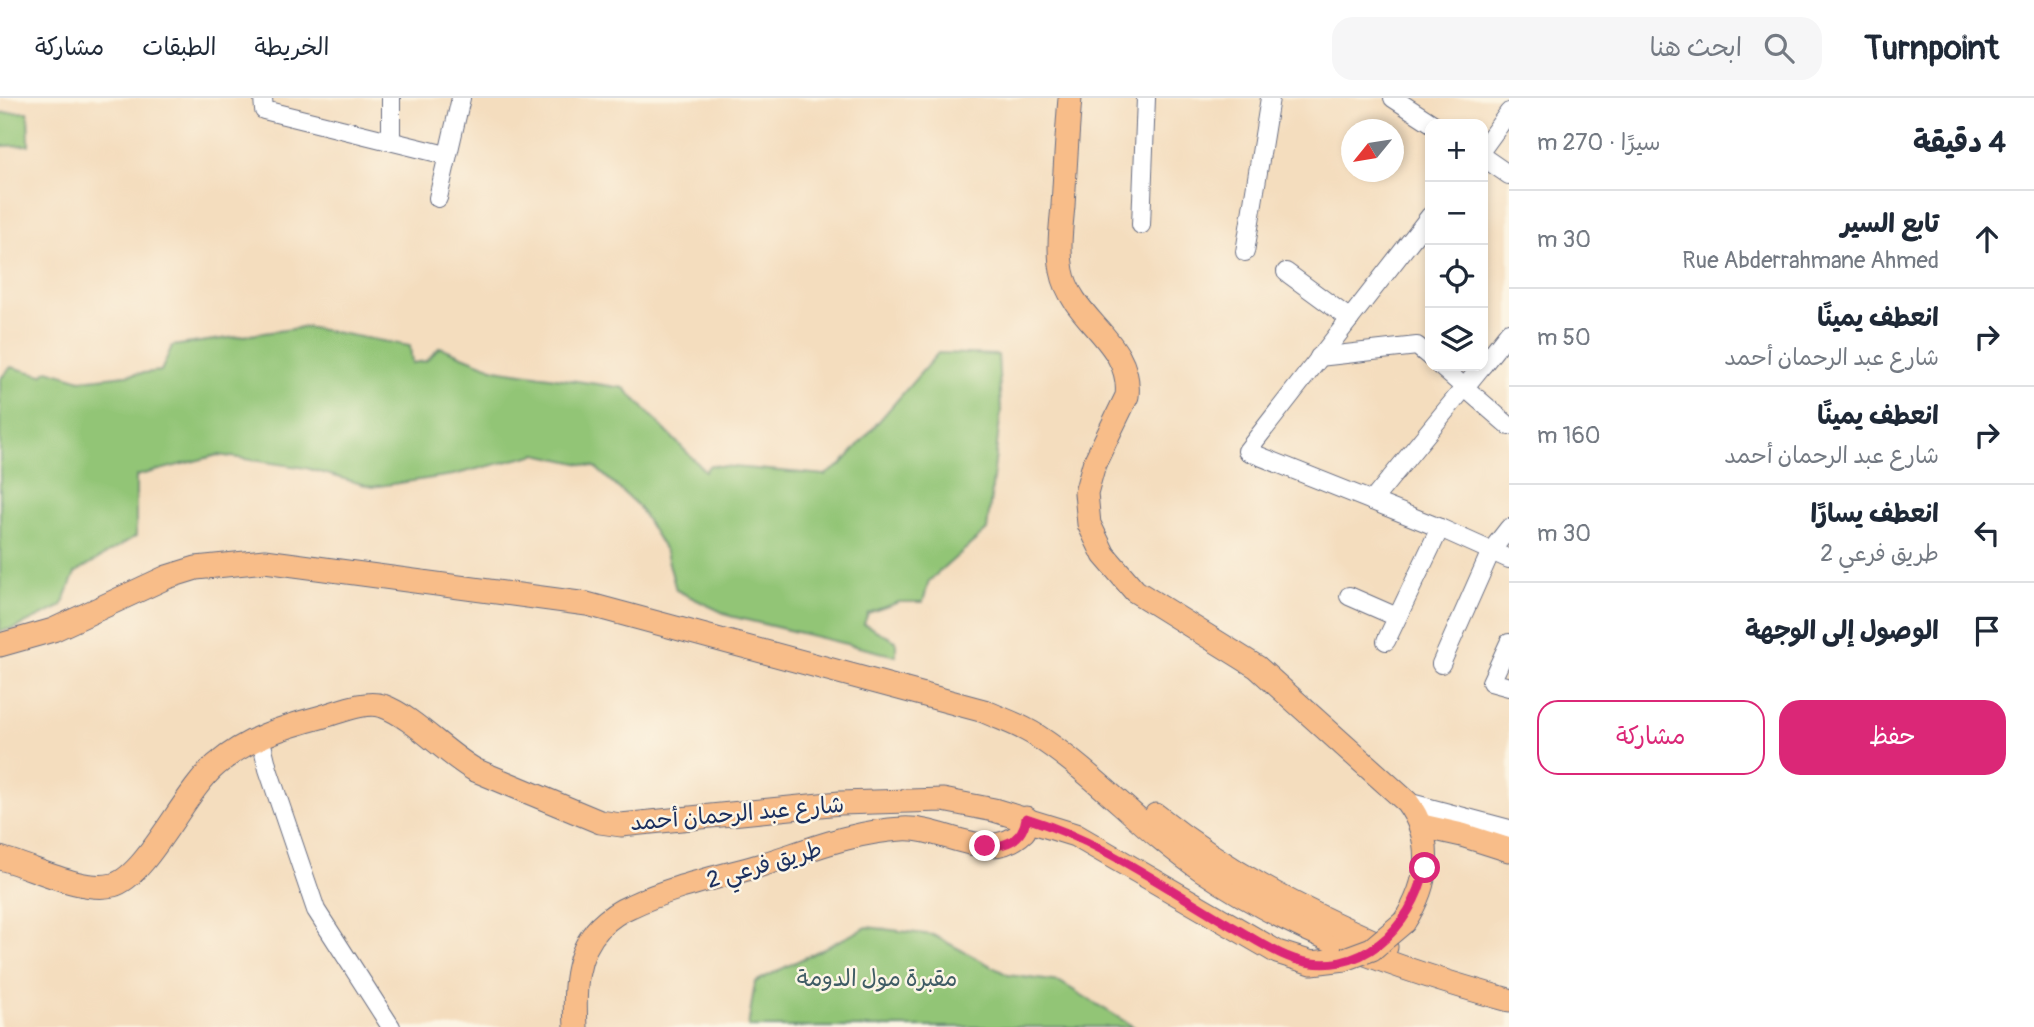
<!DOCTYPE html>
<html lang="ar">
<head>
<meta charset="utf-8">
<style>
	:root { --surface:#fff; --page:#f6f6f7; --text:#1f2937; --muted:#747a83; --line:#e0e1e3; --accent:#db2777 }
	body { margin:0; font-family:Pangolin,"Playpen Sans Arabic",sans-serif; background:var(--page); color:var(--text); direction:rtl }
	.controls { position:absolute; right:21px; top:21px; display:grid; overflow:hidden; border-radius:14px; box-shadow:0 4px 10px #0003 }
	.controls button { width:63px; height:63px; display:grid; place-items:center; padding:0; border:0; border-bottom:2px solid var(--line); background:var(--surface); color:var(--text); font:35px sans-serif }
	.compass { position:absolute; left:1341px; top:21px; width:63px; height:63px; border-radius:50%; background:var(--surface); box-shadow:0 4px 10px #0003; rotate:240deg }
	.stop { position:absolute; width:21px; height:21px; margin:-16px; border:5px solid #db2777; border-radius:50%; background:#fff }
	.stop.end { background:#db2777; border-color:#fff; box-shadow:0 2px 7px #0008 }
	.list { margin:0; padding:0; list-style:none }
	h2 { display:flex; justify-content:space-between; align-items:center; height:91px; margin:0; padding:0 28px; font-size:30px }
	h2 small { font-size:23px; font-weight:400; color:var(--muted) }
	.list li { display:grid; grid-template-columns:46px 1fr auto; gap:21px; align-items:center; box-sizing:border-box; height:98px; padding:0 28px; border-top:2px solid var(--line) }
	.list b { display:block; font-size:26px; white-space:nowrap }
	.list p { margin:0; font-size:23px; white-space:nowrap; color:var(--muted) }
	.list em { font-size:23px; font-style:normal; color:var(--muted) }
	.actions { display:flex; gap:14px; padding:21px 28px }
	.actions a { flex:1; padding:16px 0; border:2px solid var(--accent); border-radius:21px; text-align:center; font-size:24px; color:var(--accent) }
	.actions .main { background:var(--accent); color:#fff }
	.icon { flex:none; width:38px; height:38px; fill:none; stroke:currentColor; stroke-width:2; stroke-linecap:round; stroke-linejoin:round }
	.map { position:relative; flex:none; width:1509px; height:929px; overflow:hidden; direction:ltr }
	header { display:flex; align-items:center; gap:42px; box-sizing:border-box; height:98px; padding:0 35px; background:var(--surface); border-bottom:2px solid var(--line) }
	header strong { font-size:33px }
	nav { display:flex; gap:38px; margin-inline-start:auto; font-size:24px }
	.search { width:490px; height:63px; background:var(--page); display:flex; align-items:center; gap:18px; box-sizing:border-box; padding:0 24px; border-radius:21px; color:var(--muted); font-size:26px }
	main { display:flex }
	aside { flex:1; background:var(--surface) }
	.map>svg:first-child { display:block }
	.green { fill:#92c576; stroke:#567a6a; stroke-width:2 }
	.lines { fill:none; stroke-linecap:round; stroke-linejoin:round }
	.minor-casing { stroke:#676c80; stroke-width:20 }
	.major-casing { stroke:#676c80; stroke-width:25 }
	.minor { stroke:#fff; stroke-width:18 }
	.major { stroke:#f8bd89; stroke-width:23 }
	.major-bridge-casing { stroke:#676c80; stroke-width:25; stroke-linecap:butt }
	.major-bridge { stroke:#f8bd89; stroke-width:23 }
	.route { stroke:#db2777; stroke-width:9 }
	.labels { text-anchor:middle; stroke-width:5; stroke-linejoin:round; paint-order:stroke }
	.street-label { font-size:23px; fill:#1b2f5e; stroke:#fcf5e5 }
	.park-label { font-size:23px; fill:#3f5c65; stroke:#fcf5e5 }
</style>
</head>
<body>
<header>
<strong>Turnpoint</strong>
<div class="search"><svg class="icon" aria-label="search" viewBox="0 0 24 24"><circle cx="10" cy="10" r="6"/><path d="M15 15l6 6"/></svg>ابحث هنا</div>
<nav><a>الخريطة</a><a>الطبقات</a><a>مشاركة</a></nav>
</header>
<main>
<aside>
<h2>4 دقيقة<small>سيرًا · 270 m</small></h2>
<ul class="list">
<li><svg class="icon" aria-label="ahead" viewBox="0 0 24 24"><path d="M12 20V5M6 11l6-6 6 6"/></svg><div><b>تابع السير</b><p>Rue Abderrahmane Ahmed</p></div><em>30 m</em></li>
<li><svg class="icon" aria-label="right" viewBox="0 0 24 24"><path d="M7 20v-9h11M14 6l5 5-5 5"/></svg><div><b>انعطف يمينًا</b><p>شارع عبد الرحمان أحمد</p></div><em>50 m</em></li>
<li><svg class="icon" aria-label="right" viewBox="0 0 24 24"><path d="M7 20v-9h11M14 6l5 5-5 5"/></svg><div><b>انعطف يمينًا</b><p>شارع عبد الرحمان أحمد</p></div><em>160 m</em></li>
<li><svg class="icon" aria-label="left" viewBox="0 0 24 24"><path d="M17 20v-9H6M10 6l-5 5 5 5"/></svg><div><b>انعطف يسارًا</b><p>طريق فرعي 2</p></div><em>30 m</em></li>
<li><svg class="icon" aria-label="arrive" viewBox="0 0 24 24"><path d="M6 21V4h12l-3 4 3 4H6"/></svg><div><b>الوصول إلى الوجهة</b></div></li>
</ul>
<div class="actions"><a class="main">حفظ</a><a>مشاركة</a></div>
</aside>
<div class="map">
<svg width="1509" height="929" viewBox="0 0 1509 929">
	<rect width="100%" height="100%" fill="#fcf5e5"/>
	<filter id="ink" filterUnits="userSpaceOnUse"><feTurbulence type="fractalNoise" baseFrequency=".0143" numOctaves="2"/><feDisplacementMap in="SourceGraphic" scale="14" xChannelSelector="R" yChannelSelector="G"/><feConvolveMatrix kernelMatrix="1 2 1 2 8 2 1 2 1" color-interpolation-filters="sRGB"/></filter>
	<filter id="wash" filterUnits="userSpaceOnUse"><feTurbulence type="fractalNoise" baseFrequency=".00686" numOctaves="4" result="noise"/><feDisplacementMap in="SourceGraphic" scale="28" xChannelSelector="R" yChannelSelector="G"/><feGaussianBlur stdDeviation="1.57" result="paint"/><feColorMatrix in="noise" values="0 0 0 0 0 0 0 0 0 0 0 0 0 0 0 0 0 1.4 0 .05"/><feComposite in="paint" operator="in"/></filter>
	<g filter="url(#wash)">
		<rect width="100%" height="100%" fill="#f4ddbe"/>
		<g class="green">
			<polygon points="28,14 29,47 0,48 0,15"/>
			<polygon points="306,229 410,248 412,265 426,263 440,249 495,271 624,290 705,373 710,367 825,377 841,367 938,255 998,257 1001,313 987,432 929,483 923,504 899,504 868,515 864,526 896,543 896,558 730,518 676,492 666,454 638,408 595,369 537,356 453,377 372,389 306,370 218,357 136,378 136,438 75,475 62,508 16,530 0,533 0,281 11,269 42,277 48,272 81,282 161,273 172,248"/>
			<polygon points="867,829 933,837 1008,877 1060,884 1134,929 748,929 755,884"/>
		</g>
	</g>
	<g filter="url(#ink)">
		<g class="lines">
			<defs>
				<g id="minor">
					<polyline points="263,0 264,12 446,57"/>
					<polyline points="1393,0 1433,26"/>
					<polyline points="391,41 391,0"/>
					<polyline points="1483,50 1509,14"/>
					<polyline points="1483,59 1509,77"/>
					<polyline points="438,100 461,0"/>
					<polyline points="1430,118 1247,353 1440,430 1509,461"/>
					<polyline points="1141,127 1146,0"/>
					<polyline points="1245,154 1270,0"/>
					<polyline points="1286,174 1350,221"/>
					<polyline points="1319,259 1417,248 1430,259"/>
					<polyline points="1483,267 1509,234"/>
					<polyline points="1440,268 1509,328"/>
					<polyline points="1372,403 1482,268"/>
					<polyline points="1349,498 1397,519"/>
					<polyline points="1386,543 1440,430"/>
					<polyline points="1509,545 1491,584 1509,589"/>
					<polyline points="1441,566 1491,453 1509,430"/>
					<polyline points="260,638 268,671 316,812 391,929"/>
					<polyline points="1407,704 1509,731"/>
				</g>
				<g id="major">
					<path d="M1070,0C1067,36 1065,72 1063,108C1061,129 1058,152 1062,173C1071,222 1133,244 1127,298L1094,366L1086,395L1089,426L1104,457L1135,493L1257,569L1407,704C1435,742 1429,786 1404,824"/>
					<path d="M0,547L53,532L167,479L196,470L265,463L587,506L984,613C1001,621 1021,627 1037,638C1096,676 1143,732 1202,772C1296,836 1400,872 1509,902"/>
					<path d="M1156,717C1230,776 1300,811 1386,849"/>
					<polyline points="1422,728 1462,737 1509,752"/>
					<path d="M0,760C31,768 82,795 113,787C147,778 184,694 216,667C246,641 283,629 321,619C339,614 365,602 383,608C413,619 445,655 475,672L600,724L621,727L840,705L943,702L994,712L1075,737L1277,854L1312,865L1345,861"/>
					<path d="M576,929C574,894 574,856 600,829C609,820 619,813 631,808C671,789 716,780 758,768C804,754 854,733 902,731C944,728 988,768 1024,733L1026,720"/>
				</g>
			</defs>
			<use href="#minor" class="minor-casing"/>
			<use href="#major" class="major-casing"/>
			<use href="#minor" class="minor"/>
			<use href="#major" class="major"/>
			<defs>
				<polyline id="major-bridge" points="1345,861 1372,851 1404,824"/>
			</defs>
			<use href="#major-bridge" class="major-bridge-casing"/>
			<use href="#major-bridge" class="major-bridge"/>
		</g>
	</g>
	<g class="lines" filter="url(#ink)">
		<path class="route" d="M985,748C1006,749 1023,742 1026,720C1099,742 1163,788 1228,826C1250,838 1270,853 1294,861C1360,882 1412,830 1425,770"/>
	</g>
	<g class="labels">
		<g class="street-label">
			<text transform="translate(737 715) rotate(-5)" y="8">شارع عبد الرحمان أحمد</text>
			<text transform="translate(764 766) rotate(-16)" y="8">طريق فرعي 2</text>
		</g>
		<g class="park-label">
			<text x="877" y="888">مقبرة مول الدومة</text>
		</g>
	</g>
</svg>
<div class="controls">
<button>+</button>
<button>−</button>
<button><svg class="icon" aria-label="locate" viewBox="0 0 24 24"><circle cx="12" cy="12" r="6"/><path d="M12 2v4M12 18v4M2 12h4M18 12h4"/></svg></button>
<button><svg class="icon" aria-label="layers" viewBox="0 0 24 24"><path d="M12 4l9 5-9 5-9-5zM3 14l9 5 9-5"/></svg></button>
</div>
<svg class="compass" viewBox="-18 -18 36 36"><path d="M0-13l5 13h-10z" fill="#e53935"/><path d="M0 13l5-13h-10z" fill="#747a83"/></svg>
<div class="stop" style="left:1425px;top:770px"></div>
<div class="stop end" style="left:985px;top:748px"></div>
</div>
</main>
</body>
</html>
